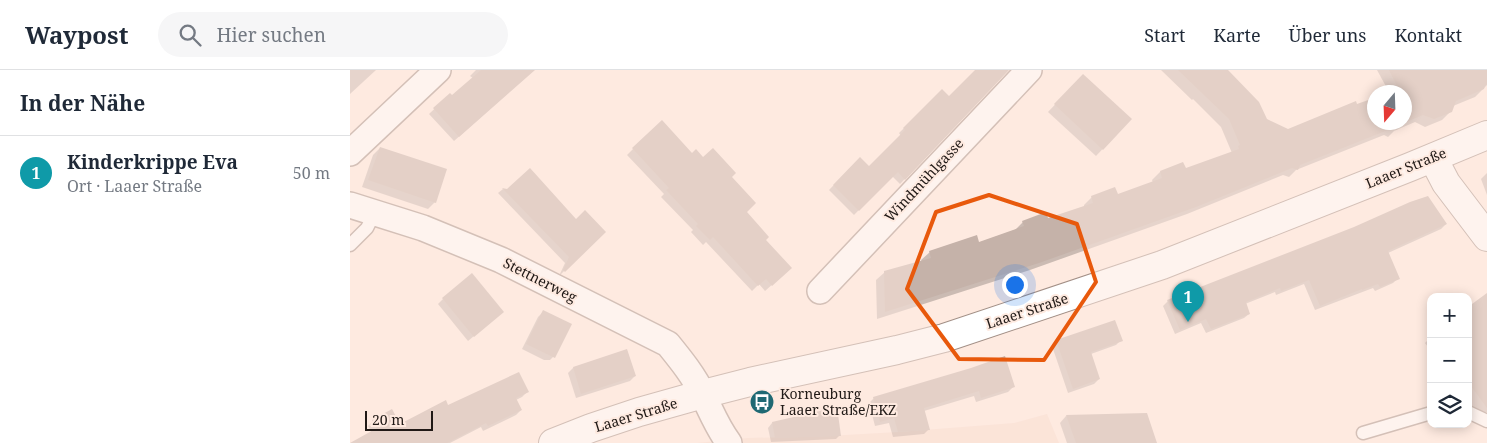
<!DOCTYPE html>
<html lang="de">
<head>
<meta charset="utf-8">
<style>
	:root { --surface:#fff; --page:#f6f6f7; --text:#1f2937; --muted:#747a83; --line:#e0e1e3; --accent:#d93025 }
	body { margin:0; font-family:"Noto Serif",serif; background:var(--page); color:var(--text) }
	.controls { position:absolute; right:15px; bottom:15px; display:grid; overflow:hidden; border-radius:10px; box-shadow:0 2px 12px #0003 }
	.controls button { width:45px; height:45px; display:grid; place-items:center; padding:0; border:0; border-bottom:1px solid var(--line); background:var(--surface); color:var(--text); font:25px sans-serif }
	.compass { position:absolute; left:1017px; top:15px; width:45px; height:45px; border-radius:50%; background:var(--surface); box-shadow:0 2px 12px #0003; rotate:199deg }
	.scale { position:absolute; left:15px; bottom:12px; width:68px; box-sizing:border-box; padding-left:5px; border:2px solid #201916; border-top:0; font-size:14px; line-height:18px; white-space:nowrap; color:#201916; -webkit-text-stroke:4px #feeae0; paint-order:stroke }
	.you { position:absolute; left:664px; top:214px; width:18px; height:18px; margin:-12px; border:4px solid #fff; border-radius:50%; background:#1a73e8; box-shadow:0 0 0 8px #1a73e833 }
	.badge { display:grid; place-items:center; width:32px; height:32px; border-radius:50%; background:var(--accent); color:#fff; font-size:16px; font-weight:700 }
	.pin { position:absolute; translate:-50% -41px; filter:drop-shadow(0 1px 2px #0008) }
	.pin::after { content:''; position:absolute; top:26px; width:18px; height:15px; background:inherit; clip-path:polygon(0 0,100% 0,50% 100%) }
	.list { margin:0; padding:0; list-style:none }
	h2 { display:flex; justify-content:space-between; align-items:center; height:65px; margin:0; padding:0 20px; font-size:21px }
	h2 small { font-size:16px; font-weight:400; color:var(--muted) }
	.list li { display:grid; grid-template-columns:32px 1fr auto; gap:15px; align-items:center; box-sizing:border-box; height:75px; padding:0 20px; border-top:1px solid var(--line) }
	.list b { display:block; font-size:19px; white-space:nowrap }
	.list p { margin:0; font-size:16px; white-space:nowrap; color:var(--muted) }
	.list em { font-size:16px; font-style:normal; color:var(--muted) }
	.icon { flex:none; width:28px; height:28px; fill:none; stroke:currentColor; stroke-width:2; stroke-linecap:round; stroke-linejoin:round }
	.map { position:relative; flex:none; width:1137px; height:373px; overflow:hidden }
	header { display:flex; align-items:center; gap:30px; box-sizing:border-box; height:70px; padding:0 25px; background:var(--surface); border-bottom:1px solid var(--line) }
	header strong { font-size:24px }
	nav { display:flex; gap:28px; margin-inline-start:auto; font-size:18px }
	.search { width:350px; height:45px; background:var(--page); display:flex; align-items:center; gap:12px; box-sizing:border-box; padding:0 18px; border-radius:28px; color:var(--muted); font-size:19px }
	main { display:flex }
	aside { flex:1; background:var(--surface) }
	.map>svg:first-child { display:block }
	.built { fill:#f9ddcf }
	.shadow { fill:#0003 }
	.building { fill:#c5b2a9 }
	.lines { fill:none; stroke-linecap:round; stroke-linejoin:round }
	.service-casing { stroke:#a28f86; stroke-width:15 }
	.minor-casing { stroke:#a28f86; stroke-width:28 }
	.tertiary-casing { stroke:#a28f86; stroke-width:30 }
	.service { stroke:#fff; stroke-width:12 }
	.minor { stroke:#fff; stroke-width:25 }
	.tertiary { stroke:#fff; stroke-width:28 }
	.marked { fill:none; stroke:#e8590c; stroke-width:4; stroke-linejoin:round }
	.labels { text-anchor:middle; stroke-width:4; stroke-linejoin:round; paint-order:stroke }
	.street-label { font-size:14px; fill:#201916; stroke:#feeae0 }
	.poi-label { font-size:14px; fill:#201916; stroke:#feeae0; text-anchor:start }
</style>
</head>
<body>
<header>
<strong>Waypost</strong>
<div class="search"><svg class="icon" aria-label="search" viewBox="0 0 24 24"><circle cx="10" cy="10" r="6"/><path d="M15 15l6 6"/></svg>Hier suchen</div>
<nav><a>Start</a><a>Karte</a><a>Über uns</a><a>Kontakt</a></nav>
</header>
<main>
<aside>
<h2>In der Nähe<small></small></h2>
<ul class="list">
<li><span class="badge" style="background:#0f9aa8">1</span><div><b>Kinderkrippe Eva</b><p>Ort · Laaer Straße</p></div><em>50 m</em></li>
</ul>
</aside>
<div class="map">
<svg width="1137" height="373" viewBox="0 0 1137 373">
	<rect width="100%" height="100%" fill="#feeae0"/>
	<polygon class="built" points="697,344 709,373 347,373 397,368 478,366 548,362 664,353"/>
	<g class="shadow">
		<polygon points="0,0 26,0 0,24"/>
		<polygon points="126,0 184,0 104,71 79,44 99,25 102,27 123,8 120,6"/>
		<polygon points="626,0 657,0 550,114 542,106 504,145 479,120 510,88 519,98 551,66 549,63 592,21 599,28"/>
		<polygon points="811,0 876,0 916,50 938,60 1024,30 1024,52 1054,52 1054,22 1039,22 1027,0 1137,0 1137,15 1125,27 1103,36 1101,41 1092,50 1075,57 1065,52 1044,61 1038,67 1034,65 946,100 939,107 933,105 837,144 680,200 527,249 526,210 535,202 572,192 571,190 580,182 628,173 665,160 673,152 697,150 734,137 734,135 742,127 767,126 803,113 802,110 810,102 835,100 882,83 871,57 843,29 842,30"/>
		<polygon points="733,5 781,49 746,86 698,42"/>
		<polygon points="30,78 85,132 78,139 12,117 23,85"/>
		<polygon points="283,79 342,85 353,89 380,107 395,143 414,170 434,204 415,221 409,214 402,221 356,172 353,175 341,162 343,160 311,127 314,124 277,85"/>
		<polygon points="1137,103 1137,125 1131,109"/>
		<polygon points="153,119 226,151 254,162 209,206 215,193 148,123"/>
		<polygon points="1096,154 1091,159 1038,183 1048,208 1043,213 1025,221 1023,218 965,240 954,214 926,225 925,222 895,234 899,244 894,248 856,263 851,253 825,264 813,236 818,231 1004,158"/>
		<polygon points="1137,225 1137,342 1130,347 1118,332 1118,239"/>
		<polygon points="93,229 147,247 118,271 88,234"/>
		<polygon points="193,242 205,285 200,290 194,290 172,279 188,247"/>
		<polygon points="1081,267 1081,281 1075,273"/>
		<polygon points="771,270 766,275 741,284 749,309 744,314 718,323 702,276 707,271"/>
		<polygon points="277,281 285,306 280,311 226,328 218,303 223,298"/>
		<polygon points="663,317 658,322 626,332 624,326 574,341 579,359 574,364 543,367 539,353 525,356 519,333 524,328"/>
		<polygon points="177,322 172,327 166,330 171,340 166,345 133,361 131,357 100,373 11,373 22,363 18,356 23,351 50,356 97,336"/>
		<polygon points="716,346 806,373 717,373 710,353"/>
		<polygon points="422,353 490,365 486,369 421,372 418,358"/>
	</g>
	<g class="building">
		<polygon points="131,0 185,0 109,67 83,38 100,23 102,25"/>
		<polygon points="625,0 659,0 555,110 548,102 509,141 483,115 510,87 519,96 555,60 553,58 592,19 599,26"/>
		<polygon points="828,0 878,0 909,32 917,49 938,59 1006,31 1007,34 1024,28 1024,52 1054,52 1054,22 1039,22 1048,18 1039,0 1137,0 1137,14 1135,16 1134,19 1106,31 1102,42 1084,49 1073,45 1049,55 1047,60 1043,58 950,95 948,100 942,98 846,137 689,193 535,242 534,201 581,188 579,181 627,165 629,172 674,156 672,151 696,142 698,148 743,133 741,126 765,117 768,124 812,108 810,101 833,92 836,98 889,79 888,76 890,75 879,49"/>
		<polygon points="733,4 782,49 753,80 704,34"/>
		<polygon points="312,50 342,83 346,79 353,87 363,78 386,103 382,107 406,133 397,142 419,167 416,170 442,198 422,216 416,209 408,216 363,167 360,170 346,156 348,154 316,120 319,118 282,78"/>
		<polygon points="30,77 97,99 86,133 18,110"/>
		<polygon points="180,98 226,149 235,140 256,162 215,202 213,200 219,187 152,118 157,119"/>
		<polygon points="1078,126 1097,154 1038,181 1050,209 1030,217 1028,214 1012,220 1012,219 970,236 959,210 931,221 930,218 896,232 900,244 861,259 856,249 830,260 817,230 1004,157 1060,132"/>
		<polygon points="122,203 154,242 124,267 92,228"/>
		<polygon points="1137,223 1137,338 1118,312 1118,237"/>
		<polygon points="193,240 222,254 205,288 176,274"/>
		<polygon points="765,250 773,271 741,282 750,309 723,319 706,270"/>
		<polygon points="277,279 286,306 231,324 223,297"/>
		<polygon points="655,286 665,317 631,328 629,321 574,338 580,360 548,362 544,348 530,352 523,327 621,298"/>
		<polygon points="169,302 179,322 166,328 172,340 138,356 136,353 97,373 0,373 27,358 22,350 42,339 50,354 96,330 98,335"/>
		<polygon points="487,337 491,366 425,368 422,352"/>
		<polygon points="797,343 807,373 726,373 716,345"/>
	</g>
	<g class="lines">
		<defs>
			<g id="service">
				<polyline points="0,175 17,158 25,142"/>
				<polyline points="1118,342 1137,351"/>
				<polyline points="1013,363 1081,343"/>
			</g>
			<g id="minor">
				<polyline points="0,83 88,0"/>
				<path d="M0,135L73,158L151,190L318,274C331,290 344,306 353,325C362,343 367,357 379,373"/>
				<polyline points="470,221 679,0"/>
			</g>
			<g id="tertiary">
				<polyline points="1083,88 1096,113 1137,167"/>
				<polyline points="203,373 241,358 289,342 353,324 400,312 547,280 594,268 812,195 1060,97 1137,65"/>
			</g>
		</defs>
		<use href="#service" class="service-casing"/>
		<use href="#minor" class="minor-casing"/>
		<use href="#tertiary" class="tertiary-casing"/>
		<use href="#service" class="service"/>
		<use href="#minor" class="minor"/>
		<use href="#tertiary" class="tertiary"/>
	</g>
	<path d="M0 0H1137V373H0ZM639,125L727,154L746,212L694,290L609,289L557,219L586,142Z" fill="#feeae0" fill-opacity=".55" fill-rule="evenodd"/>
	<path class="marked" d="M639,125L727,154L746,212L694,290L609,289L557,219L586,142Z"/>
	<defs>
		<symbol id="bus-disc" viewBox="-11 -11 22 22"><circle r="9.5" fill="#1f6973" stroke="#feeae0"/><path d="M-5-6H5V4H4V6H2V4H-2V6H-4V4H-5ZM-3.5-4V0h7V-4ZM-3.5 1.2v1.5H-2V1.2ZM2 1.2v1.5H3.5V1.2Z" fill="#fff"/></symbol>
	</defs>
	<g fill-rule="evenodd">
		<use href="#bus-disc" x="398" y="318" width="28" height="28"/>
	</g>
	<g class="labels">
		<g class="street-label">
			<text transform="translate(1056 98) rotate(-22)" y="5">Laaer Straße</text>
			<text transform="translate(574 110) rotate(-47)" y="5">Windmühlgasse</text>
			<text transform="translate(190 210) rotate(27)" y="5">Stettnerweg</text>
			<text transform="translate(677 241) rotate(-18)" y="5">Laaer Straße</text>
			<text transform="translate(286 345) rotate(-17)" y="5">Laaer Straße</text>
		</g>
		<g class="poi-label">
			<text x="430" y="329">Korneuburg<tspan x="430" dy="16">Laaer Straße/EKZ</tspan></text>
		</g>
	</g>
</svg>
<div class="controls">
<button>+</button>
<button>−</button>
<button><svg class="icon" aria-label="layers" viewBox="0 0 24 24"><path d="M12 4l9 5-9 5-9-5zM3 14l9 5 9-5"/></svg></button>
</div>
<svg class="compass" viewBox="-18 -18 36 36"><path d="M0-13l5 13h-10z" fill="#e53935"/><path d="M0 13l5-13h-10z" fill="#747a83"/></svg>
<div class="scale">20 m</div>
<div class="you"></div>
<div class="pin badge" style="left:838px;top:252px;background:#0f9aa8">1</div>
</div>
</main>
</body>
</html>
